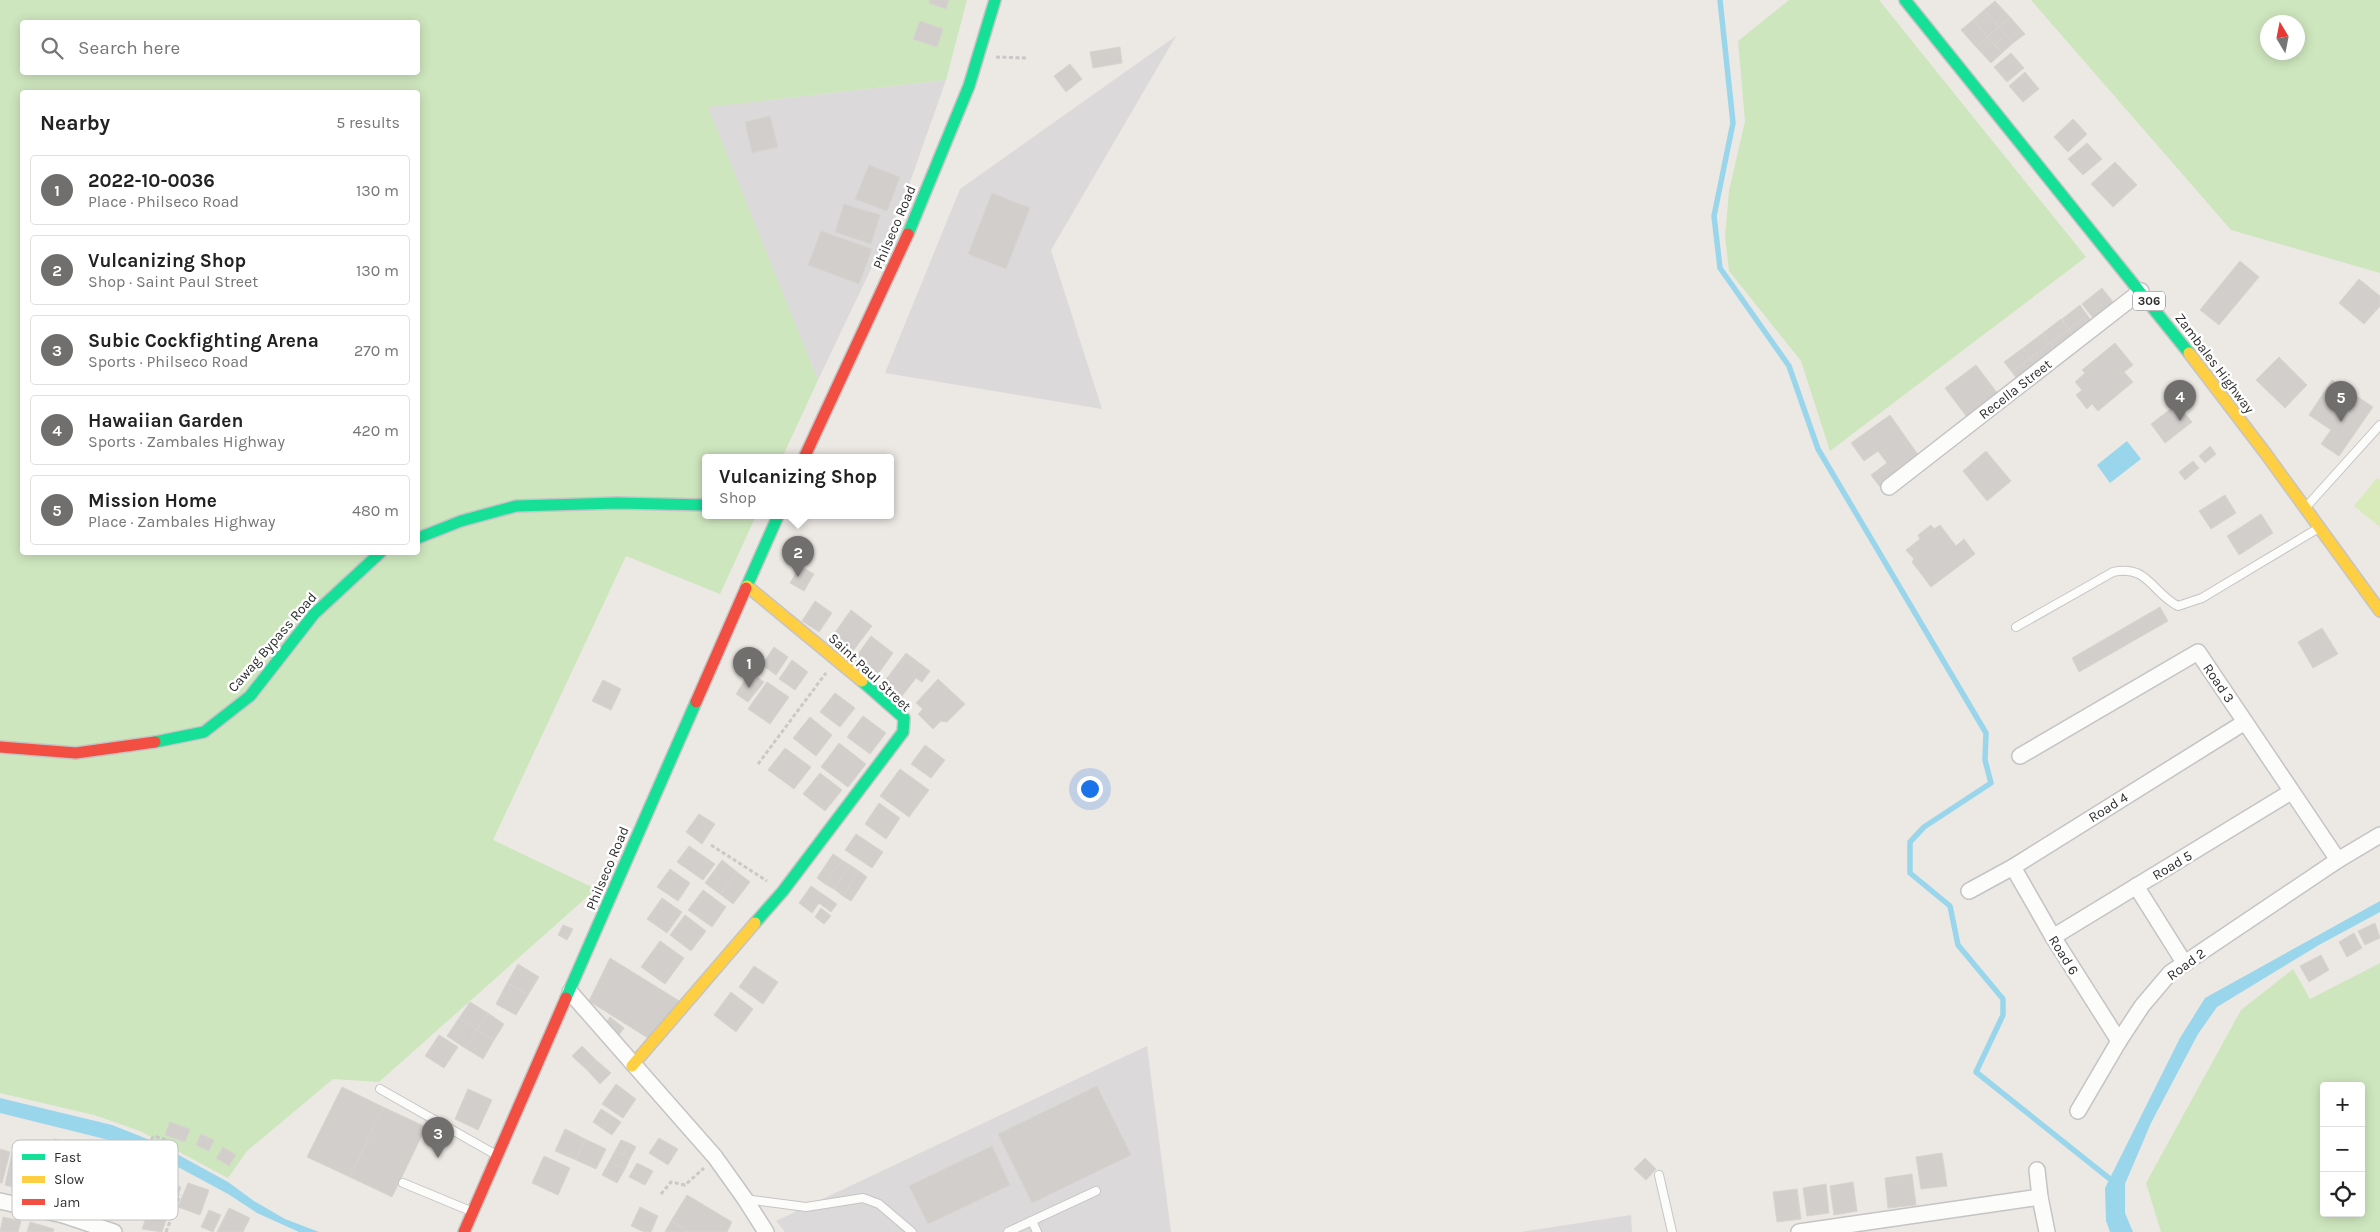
<!DOCTYPE html>
<html lang="en">
<head>
<meta charset="utf-8">
<style>
	:root { --surface:#fff; --page:#f2f2f2; --text:#222; --muted:#767676; --line:#e0e0e0; --accent:#706f6e }
	body { margin:0; font-family:Karla,sans-serif; background:var(--page); color:var(--text) }
	.controls { position:absolute; right:15px; bottom:15px; display:grid; overflow:hidden; border-radius:5px; box-shadow:0 2px 12px #0003 }
	.controls button { width:45px; height:45px; display:grid; place-items:center; padding:0; border:0; border-bottom:1px solid var(--line); background:var(--surface); color:var(--text); font:25px sans-serif }
	.compass { position:absolute; left:2260px; top:15px; width:45px; height:45px; border-radius:50%; background:var(--surface); box-shadow:0 2px 12px #0003; rotate:350deg }
	.you { position:absolute; left:1089px; top:788px; width:18px; height:18px; margin:-12px; border:4px solid #fff; border-radius:50%; background:#1a73e8; box-shadow:0 0 0 8px #1a73e833 }
	.badge { display:grid; place-items:center; width:32px; height:32px; border-radius:50%; background:var(--accent); color:#fff; font-size:16px; font-weight:700 }
	.pin { position:absolute; translate:-50% -41px; filter:drop-shadow(0 1px 2px #0008) }
	.pin::after { content:''; position:absolute; top:26px; width:18px; height:15px; background:inherit; clip-path:polygon(0 0,100% 0,50% 100%) }
	.popup { position:absolute; left:702px; top:454px; width:192px; height:65px; box-sizing:border-box; display:grid; place-content:center; border-radius:5px; background:var(--surface); filter:drop-shadow(0 1px 4px #0005); font-size:16px; white-space:nowrap; color:var(--muted) }
	.popup b { font-size:19px; color:var(--text) }
	.popup::after { content:''; position:absolute; left:50%; top:100%; margin-left:-10px; border:10px solid transparent; border-top-color:var(--surface) }
	.list { margin:0; padding:0; list-style:none }
	h2 { display:flex; justify-content:space-between; align-items:center; height:65px; margin:0; padding:0 20px; font-size:21px }
	h2 small { font-size:16px; font-weight:400; color:var(--muted) }
	.list li { display:grid; grid-template-columns:32px 1fr auto; gap:15px; align-items:center; box-sizing:border-box; height:70px; margin:0 10px 10px; padding:0 10px; border:1px solid var(--line); border-radius:5px }
	.list b { display:block; font-size:19px; white-space:nowrap }
	.list p { margin:0; font-size:16px; white-space:nowrap; color:var(--muted) }
	.list em { font-size:16px; font-style:normal; color:var(--muted) }
	.icon { flex:none; width:28px; height:28px; fill:none; stroke:currentColor; stroke-width:2; stroke-linecap:round; stroke-linejoin:round }
	.map { position:relative; flex:none; width:2380px; height:1232px; overflow:hidden }
	.search { position:absolute; background:var(--surface); box-shadow:0 2px 12px #0003; left:20px; top:20px; width:400px; height:55px; display:flex; align-items:center; gap:12px; box-sizing:border-box; padding:0 18px; border-radius:5px; color:var(--muted); font-size:19px }
	.panel { position:absolute; background:var(--surface); box-shadow:0 2px 12px #0003; left:20px; top:90px; width:400px; height:465px; border-radius:5px }
	.map>svg:first-child { display:block }
	.industrial { fill:#dcd9db }
	.green { fill:#cee6be; fill-rule:evenodd }
	.pitch { fill:#d9eabb }
	.water { fill:#99d6ec }
	.lines { fill:none; stroke-linecap:round; stroke-linejoin:round }
	.stream { stroke:#99d6ec; stroke-width:5.5 }
	.building { fill:#d1cecb; stroke:#d7d4d0 }
	.lane-casing { stroke:#c5c4c5; stroke-width:10 }
	.street-casing { stroke:#c5c4c5; stroke-width:18 }
	.fast-casing { stroke:#c5c4c5; stroke-width:14 }
	.slow-casing { stroke:#c5c4c5; stroke-width:14 }
	.jam-casing { stroke:#c5c4c5; stroke-width:14 }
	.path { stroke:#c9c9c8; stroke-width:3; stroke-dasharray:4 2.5; stroke-linecap:butt }
	.lane { stroke:#fcfcfb; stroke-width:8 }
	.street { stroke:#fcfcfb; stroke-width:15 }
	.fast { stroke:#16e098; stroke-width:11 }
	.slow { stroke:#ffcf43; stroke-width:11 }
	.jam { stroke:#f24e42; stroke-width:11 }
	.labels { text-anchor:middle; stroke-width:5; stroke-linejoin:round; paint-order:stroke }
	.shield { fill:#fff; stroke:#6d6d6d; stroke-width:1 }
	.shield-label { font-size:12px; font-weight:bold; fill:#2e2e2e }
	.street-label { font-size:14px; fill:#2e2e2e; stroke:#fff }
	.key { fill:#fff; stroke:#c0c0c0; stroke-width:1 }
	.key-label { font-size:14px; fill:#2e2e2e }
</style>
</head>
<body>
<div class="map">
<svg width="2380" height="1232" viewBox="0 0 2380 1232">
	<rect width="100%" height="100%" fill="#ece8e4"/>
	<g class="industrial">
		<polygon points="1176,36 1051,250 1102,409 885,373 960,189"/>
		<polygon points="946,80 903,202 818,380 707,107"/>
		<polygon points="1147,1046 1171,1232 785,1232 776,1221"/>
		<polygon points="1631,1215 1632,1232 1521,1232"/>
	</g>
	<g class="green">
		<path d="M0,0H967L946,80L708,107L818,380L782,458H706V516H756L720,594L626,556L493,840L596,889L379,1082L333,1079L247,1151L228,1178L140,1131L94,1115L0,1093ZM22,22H418V72H22ZM22,92H418V552H22Z"/>
		<polygon points="1789,0 1879,0 2086,257 1830,451 1801,361 1729,271 1725,237 1729,191 1745,121 1738,41"/>
		<path d="M2031,0H2380V273L2231,230ZM2268,22H2298V52H2268Z"/>
		<path d="M2380,963V1232H2161L2146,1183L2241,1010L2293,969L2310,999ZM2324,1086H2361V1213H2324Z"/>
	</g>
	<polygon class="pitch" points="2377,478 2380,480 2380,527 2354,506"/>
	<g class="water">
		<polygon points="2127,441 2141,459 2110,483 2097,465"/>
		<polygon points="2380,901 2380,912 2319,945 2217,1007 2198,1034 2151,1123 2125,1184 2125,1213 2133,1232 2110,1232 2106,1221 2105,1188 2180,1038 2205,998"/>
		<polygon points="0,1098 112,1125 155,1142 228,1182 254,1201 285,1219 319,1232 299,1232 257,1213 228,1194 165,1160 117,1142 0,1113"/>
	</g>
	<g class="lines">
		<polyline class="stream" points="1720,0 1733,123 1714,216 1720,268 1789,366 1818,449 1986,733 1985,760 1991,783 1924,827 1910,842 1910,873 1950,906 1958,945 2003,999 2003,1015 1976,1072 2115,1183"/>
	</g>
	<g class="building">
		<polygon points="930,0 949,0 946,9 929,3"/>
		<polygon points="1995,1 2010,17 1999,27 1984,10"/>
		<polygon points="1984,10 1999,27 1987,37 1973,20"/>
		<polygon points="2010,17 2025,34 2013,43 1999,27"/>
		<polygon points="1973,20 1987,37 1976,47 1961,30"/>
		<polygon points="920,21 943,29 937,47 913,39"/>
		<polygon points="1999,27 2006,35 1995,45 1987,37"/>
		<polygon points="2006,35 2013,43 2002,53 1995,45"/>
		<polygon points="1987,37 2002,53 1991,63 1976,47"/>
		<polygon points="1120,47 1122,63 1093,68 1090,52"/>
		<polygon points="2011,53 2024,68 2007,82 1994,67"/>
		<polygon points="1070,64 1082,79 1066,92 1054,76"/>
		<polygon points="2025,72 2039,89 2023,102 2009,86"/>
		<polygon points="770,116 778,147 752,153 745,122"/>
		<polygon points="2073,119 2087,134 2068,152 2054,137"/>
		<polygon points="2087,143 2102,159 2083,175 2068,159"/>
		<polygon points="2115,162 2137,185 2113,207 2091,184"/>
		<polygon points="869,165 900,177 887,211 855,199"/>
		<polygon points="992,193 1030,208 1006,269 968,254"/>
		<polygon points="844,204 880,215 871,244 835,232"/>
		<polygon points="821,231 872,249 859,284 808,265"/>
		<polygon points="2240,261 2259,277 2219,325 2200,310"/>
		<polygon points="2359,279 2380,296 2380,306 2364,324 2339,303"/>
		<polygon points="2102,288 2117,307 2097,323 2082,304"/>
		<polygon points="2080,305 2087,315 2069,329 2062,319"/>
		<polygon points="2087,315 2095,325 2077,339 2069,329"/>
		<polygon points="2061,319 2069,329 2050,343 2043,333"/>
		<polygon points="2069,329 2076,339 2058,353 2050,343"/>
		<polygon points="2043,333 2050,343 2030,358 2023,348"/>
		<polygon points="2050,343 2058,353 2038,368 2030,358"/>
		<polygon points="2115,343 2133,365 2124,372 2133,382 2098,411 2092,404 2087,409 2076,395 2082,390 2075,382 2085,373 2082,370"/>
		<polygon points="2023,348 2030,358 2012,372 2004,362"/>
		<polygon points="2279,357 2307,385 2285,408 2256,380"/>
		<polygon points="2030,358 2038,368 2019,382 2012,372"/>
		<polygon points="1976,365 1998,394 1967,417 1945,388"/>
		<polygon points="2332,380 2373,407 2339,456 2321,444 2331,430 2309,415"/>
		<polygon points="2177,404 2192,422 2165,443 2151,424"/>
		<polygon points="1890,415 1921,459 1880,487 1871,475 1887,463 1878,451 1864,461 1851,443"/>
		<polygon points="2210,446 2216,454 2205,463 2199,456"/>
		<polygon points="1986,451 2011,481 1987,501 1963,471"/>
		<polygon points="2193,461 2199,468 2185,480 2179,472"/>
		<polygon points="2225,495 2236,513 2211,529 2199,511"/>
		<polygon points="2261,514 2273,533 2239,555 2227,536"/>
		<polygon points="1931,525 1934,529 1940,525 1956,546 1964,539 1975,554 1931,587 1912,562 1914,559 1906,550 1920,539 1918,535"/>
		<polygon points="800,566 814,574 804,591 790,583"/>
		<polygon points="815,601 832,613 819,632 802,621"/>
		<polygon points="2160,607 2168,621 2079,672 2072,658"/>
		<polygon points="851,610 872,626 849,656 829,641"/>
		<polygon points="2322,628 2338,654 2313,668 2298,642"/>
		<polygon points="871,636 893,653 873,681 850,665"/>
		<polygon points="774,647 788,657 776,675 762,665"/>
		<polygon points="906,653 930,671 922,682 916,678 899,700 881,686"/>
		<polygon points="792,660 808,672 795,690 779,679"/>
		<polygon points="750,672 764,682 748,702 736,694"/>
		<polygon points="938,679 965,704 947,722 941,721 933,729 918,714 923,709 916,703"/>
		<polygon points="603,680 621,689 611,710 592,701"/>
		<polygon points="767,682 789,697 770,724 748,709"/>
		<polygon points="835,693 855,708 840,727 820,712"/>
		<polygon points="863,716 886,733 870,754 847,737"/>
		<polygon points="810,717 832,735 816,756 793,738"/>
		<polygon points="839,743 866,764 848,787 821,767"/>
		<polygon points="925,745 945,760 931,778 911,764"/>
		<polygon points="785,748 811,767 794,789 768,770"/>
		<polygon points="900,769 929,790 909,817 880,796"/>
		<polygon points="820,773 842,790 825,811 803,794"/>
		<polygon points="879,803 900,818 886,839 865,824"/>
		<polygon points="699,814 715,824 702,844 686,832"/>
		<polygon points="856,834 883,852 872,868 845,850"/>
		<polygon points="689,846 715,864 703,880 677,862"/>
		<polygon points="833,854 842,860 825,884 817,878"/>
		<polygon points="722,860 737,872 720,894 705,883"/>
		<polygon points="842,860 850,865 834,889 825,884"/>
		<polygon points="850,865 859,871 843,896 834,889"/>
		<polygon points="670,869 690,883 678,901 657,887"/>
		<polygon points="859,871 867,877 851,901 843,896"/>
		<polygon points="737,872 750,882 733,904 720,894"/>
		<polygon points="811,886 837,904 831,912 819,903 812,913 799,903"/>
		<polygon points="703,890 726,907 712,927 688,910"/>
		<polygon points="662,898 682,912 667,933 647,919"/>
		<polygon points="821,908 831,916 824,924 815,917"/>
		<polygon points="685,915 706,931 691,951 670,935"/>
		<polygon points="2375,923 2380,938 2365,945 2358,931"/>
		<polygon points="563,925 573,929 567,940 558,935"/>
		<polygon points="2354,933 2362,948 2347,957 2339,942"/>
		<polygon points="660,941 684,958 665,984 641,967"/>
		<polygon points="2321,955 2329,970 2309,982 2300,966"/>
		<polygon points="610,958 681,1002 651,1040 589,1001"/>
		<polygon points="518,964 539,977 528,995 507,983"/>
		<polygon points="754,966 778,982 763,1004 739,987"/>
		<polygon points="507,983 528,995 516,1015 496,1004"/>
		<polygon points="731,992 753,1009 736,1032 714,1015"/>
		<polygon points="470,1002 488,1013 477,1030 459,1018"/>
		<polygon points="488,1013 504,1024 494,1040 477,1030"/>
		<polygon points="610,1017 624,1028 616,1039 602,1028"/>
		<polygon points="459,1018 477,1030 465,1048 447,1036"/>
		<polygon points="477,1030 494,1040 483,1059 465,1048"/>
		<polygon points="439,1035 458,1047 444,1068 425,1056"/>
		<polygon points="582,1046 596,1060 587,1070 572,1056"/>
		<polygon points="596,1060 611,1073 600,1084 587,1070"/>
		<polygon points="616,1084 636,1099 623,1118 602,1104"/>
		<polygon points="1097,1086 1131,1155 1032,1203 998,1134"/>
		<polygon points="342,1087 383,1107 350,1177 307,1157"/>
		<polygon points="468,1089 492,1100 478,1130 455,1119"/>
		<polygon points="383,1107 426,1127 392,1197 350,1177"/>
		<polygon points="601,1109 612,1116 603,1129 593,1122"/>
		<polygon points="612,1116 621,1122 612,1135 603,1129"/>
		<polygon points="170,1122 190,1129 185,1142 165,1135"/>
		<polygon points="565,1129 585,1139 576,1160 555,1151"/>
		<polygon points="201,1134 214,1140 209,1151 196,1145"/>
		<polygon points="659,1138 678,1149 668,1165 649,1153"/>
		<polygon points="54,1139 74,1144 68,1167 48,1162"/>
		<polygon points="585,1139 606,1149 596,1169 576,1160"/>
		<polygon points="621,1140 629,1143 623,1155 615,1151"/>
		<polygon points="629,1143 636,1147 630,1158 623,1155"/>
		<polygon points="992,1146 1010,1185 928,1224 909,1186"/>
		<polygon points="223,1147 236,1155 229,1166 216,1158"/>
		<polygon points="0,1149 10,1152 2,1183 0,1183"/>
		<polygon points="615,1151 630,1158 625,1169 609,1162"/>
		<polygon points="111,1153 131,1159 115,1219 94,1214"/>
		<polygon points="1942,1153 1947,1186 1921,1189 1916,1157"/>
		<polygon points="12,1154 34,1158 26,1190 5,1185"/>
		<polygon points="544,1156 570,1168 558,1195 532,1183"/>
		<polygon points="1645,1158 1656,1169 1646,1180 1634,1169"/>
		<polygon points="609,1162 625,1169 617,1183 602,1175"/>
		<polygon points="637,1163 653,1171 645,1185 629,1177"/>
		<polygon points="45,1164 59,1167 56,1181 42,1178"/>
		<polygon points="59,1167 71,1171 68,1184 56,1181"/>
		<polygon points="82,1170 103,1176 96,1203 75,1198"/>
		<polygon points="1912,1174 1916,1205 1888,1208 1885,1178"/>
		<polygon points="42,1178 56,1181 52,1194 39,1190"/>
		<polygon points="56,1181 68,1184 65,1197 52,1194"/>
		<polygon points="161,1181 181,1187 175,1206 155,1200"/>
		<polygon points="1853,1182 1857,1211 1834,1215 1830,1186"/>
		<polygon points="188,1183 209,1190 200,1215 178,1207"/>
		<polygon points="1826,1184 1829,1213 1807,1216 1803,1188"/>
		<polygon points="1797,1189 1801,1219 1777,1222 1773,1192"/>
		<polygon points="687,1195 732,1222 727,1232 689,1232 671,1221"/>
		<polygon points="150,1207 168,1214 162,1232 142,1229"/>
		<polygon points="640,1207 658,1216 651,1232 644,1232 631,1226"/>
		<polygon points="229,1208 250,1218 243,1232 217,1232"/>
		<polygon points="209,1210 221,1215 213,1232 201,1227"/>
		<polygon points="3,1217 21,1221 18,1232 0,1232"/>
		<polygon points="671,1221 689,1232 665,1232"/>
		<polygon points="30,1222 54,1229 53,1232 27,1232"/>
	</g>
	<g class="lines">
		<defs>
			<g id="lane">
				<polyline points="2307,506 2380,425"/>
				<path d="M2016,627L2113,572C2148,564 2152,593 2178,606L2202,598L2317,529"/>
				<polyline points="380,1089 498,1156"/>
				<polyline points="1659,1175 1672,1232"/>
				<polyline points="403,1183 473,1212"/>
				<polyline points="745,1199 806,1207 863,1198 879,1204 912,1232"/>
				<polyline points="1032,1221 1037,1232"/>
				<polyline points="1008,1232 1096,1191"/>
			</g>
			<g id="street">
				<polyline points="1889,487 2141,291"/>
				<polyline points="2020,756 2198,652 2338,860"/>
				<polyline points="2013,867 2053,937 2119,1041"/>
				<polyline points="2136,886 2185,964"/>
				<polyline points="1969,891 2013,867 2245,722"/>
				<polyline points="2053,937 2291,792"/>
				<polyline points="570,992 715,1157 745,1199 766,1232"/>
				<polyline points="2078,1111 2119,1041 2142,1006 2170,973 2338,860 2380,835"/>
				<polyline points="2037,1170 2040,1197"/>
				<polyline points="0,1201 63,1215 114,1232"/>
				<polyline points="1799,1232 2040,1197 2047,1232"/>
			</g>
			<g id="fast">
				<polyline points="1905,0 2189,353"/>
				<polyline points="908,234 969,86 995,0"/>
				<polyline points="418,538 461,521 516,506 617,503 706,505"/>
				<polyline points="746,588 778,516"/>
				<polyline points="155,742 204,732 250,696 314,614 381,552"/>
				<polyline points="755,923 783,891 903,732 904,718 862,681"/>
				<polyline points="566,998 696,702"/>
			</g>
			<g id="slow">
				<polyline points="2189,353 2266,454 2380,611"/>
				<polyline points="747,586 862,681"/>
				<polyline points="632,1066 755,923"/>
			</g>
			<g id="jam">
				<polyline points="804,458 908,234"/>
				<polyline points="696,702 746,588"/>
				<polyline points="0,747 76,753 155,742"/>
				<polyline points="464,1232 566,998"/>
			</g>
		</defs>
		<use href="#lane" class="lane-casing"/>
		<use href="#street" class="street-casing"/>
		<use href="#fast" class="fast-casing"/>
		<use href="#slow" class="slow-casing"/>
		<use href="#jam" class="jam-casing"/>
		<g class="path">
			<polyline points="996,57 1026,58"/>
			<polyline points="758,764 826,673"/>
			<polyline points="711,845 767,881"/>
			<polyline points="661,1194 671,1182 685,1185 704,1168"/>
			<polyline points="69,1200 82,1163"/>
			<polyline points="117,1216 139,1154 154,1136 168,1140"/>
			<polyline points="166,1232 180,1195"/>
		</g>
		<use href="#lane" class="lane"/>
		<use href="#street" class="street"/>
		<use href="#fast" class="fast"/>
		<use href="#slow" class="slow"/>
		<use href="#jam" class="jam"/>
	</g>
	<g class="labels">
		<rect class="shield" x="2133" y="291.5" width="32" height="19" rx="4"/>
		<g class="shield-label">
			<text x="2149" y="305">306</text>
		</g>
		<g class="street-label">
			<text transform="translate(894 227) rotate(-67)" y="5">Philseco Road</text>
			<text transform="translate(2215 363) rotate(53)" y="5">Zambales Highway</text>
			<text transform="translate(2015 389) rotate(-38)" y="5">Recella Street</text>
			<text transform="translate(272 642) rotate(-49)" y="5">Cawag Bypass Road</text>
			<text transform="translate(870 672) rotate(43)" y="5">Saint Paul Street</text>
			<text transform="translate(2219 683) rotate(56)" y="5">Road 3</text>
			<text transform="translate(2108 807) rotate(-32)" y="5">Road 4</text>
			<text transform="translate(2172 865) rotate(-31)" y="5">Road 5</text>
			<text transform="translate(607 868) rotate(-67)" y="5">Philseco Road</text>
			<text transform="translate(2064 955) rotate(58)" y="5">Road 6</text>
			<text transform="translate(2186 964) rotate(-36)" y="5">Road 2</text>
		</g>
	</g>
	<rect x="12" y="1140" width="166" height="80" rx="8" class="key"/>
	<rect x="22" y="1154" width="23" height="6" fill="#16e098"/>
	<rect x="22" y="1176" width="23" height="7" fill="#ffcf43"/>
	<rect x="22" y="1199" width="23" height="6" fill="#f24e42"/>
	<g class="key-label">
		<text x="54" y="1162">Fast</text>
		<text x="54" y="1184">Slow</text>
		<text x="54" y="1207">Jam</text>
	</g>
</svg>
<div class="controls">
<button>+</button>
<button>−</button>
<button><svg class="icon" aria-label="locate" viewBox="0 0 24 24"><circle cx="12" cy="12" r="6"/><path d="M12 2v4M12 18v4M2 12h4M18 12h4"/></svg></button>
</div>
<svg class="compass" viewBox="-18 -18 36 36"><path d="M0-13l5 13h-10z" fill="#e53935"/><path d="M0 13l5-13h-10z" fill="#767676"/></svg>
<div class="you"></div>
<div class="pin badge" style="left:749px;top:688px">1</div>
<div class="pin badge" style="left:798px;top:577px">2</div>
<div class="popup"><b>Vulcanizing Shop</b>Shop</div>
<div class="pin badge" style="left:438px;top:1158px">3</div>
<div class="pin badge" style="left:2180px;top:421px">4</div>
<div class="pin badge" style="left:2341px;top:422px">5</div>
<div class="search"><svg class="icon" aria-label="search" viewBox="0 0 24 24"><circle cx="10" cy="10" r="6"/><path d="M15 15l6 6"/></svg>Search here</div>
<section class="panel">
<h2>Nearby<small>5 results</small></h2>
<ul class="list">
<li><span class="badge">1</span><div><b>2022-10-0036</b><p>Place · Philseco Road</p></div><em>130 m</em></li>
<li><span class="badge">2</span><div><b>Vulcanizing Shop</b><p>Shop · Saint Paul Street</p></div><em>130 m</em></li>
<li><span class="badge">3</span><div><b>Subic Cockfighting Arena</b><p>Sports · Philseco Road</p></div><em>270 m</em></li>
<li><span class="badge">4</span><div><b>Hawaiian Garden</b><p>Sports · Zambales Highway</p></div><em>420 m</em></li>
<li><span class="badge">5</span><div><b>Mission Home</b><p>Place · Zambales Highway</p></div><em>480 m</em></li>
</ul>
</section>
</div>
</body>
</html>
